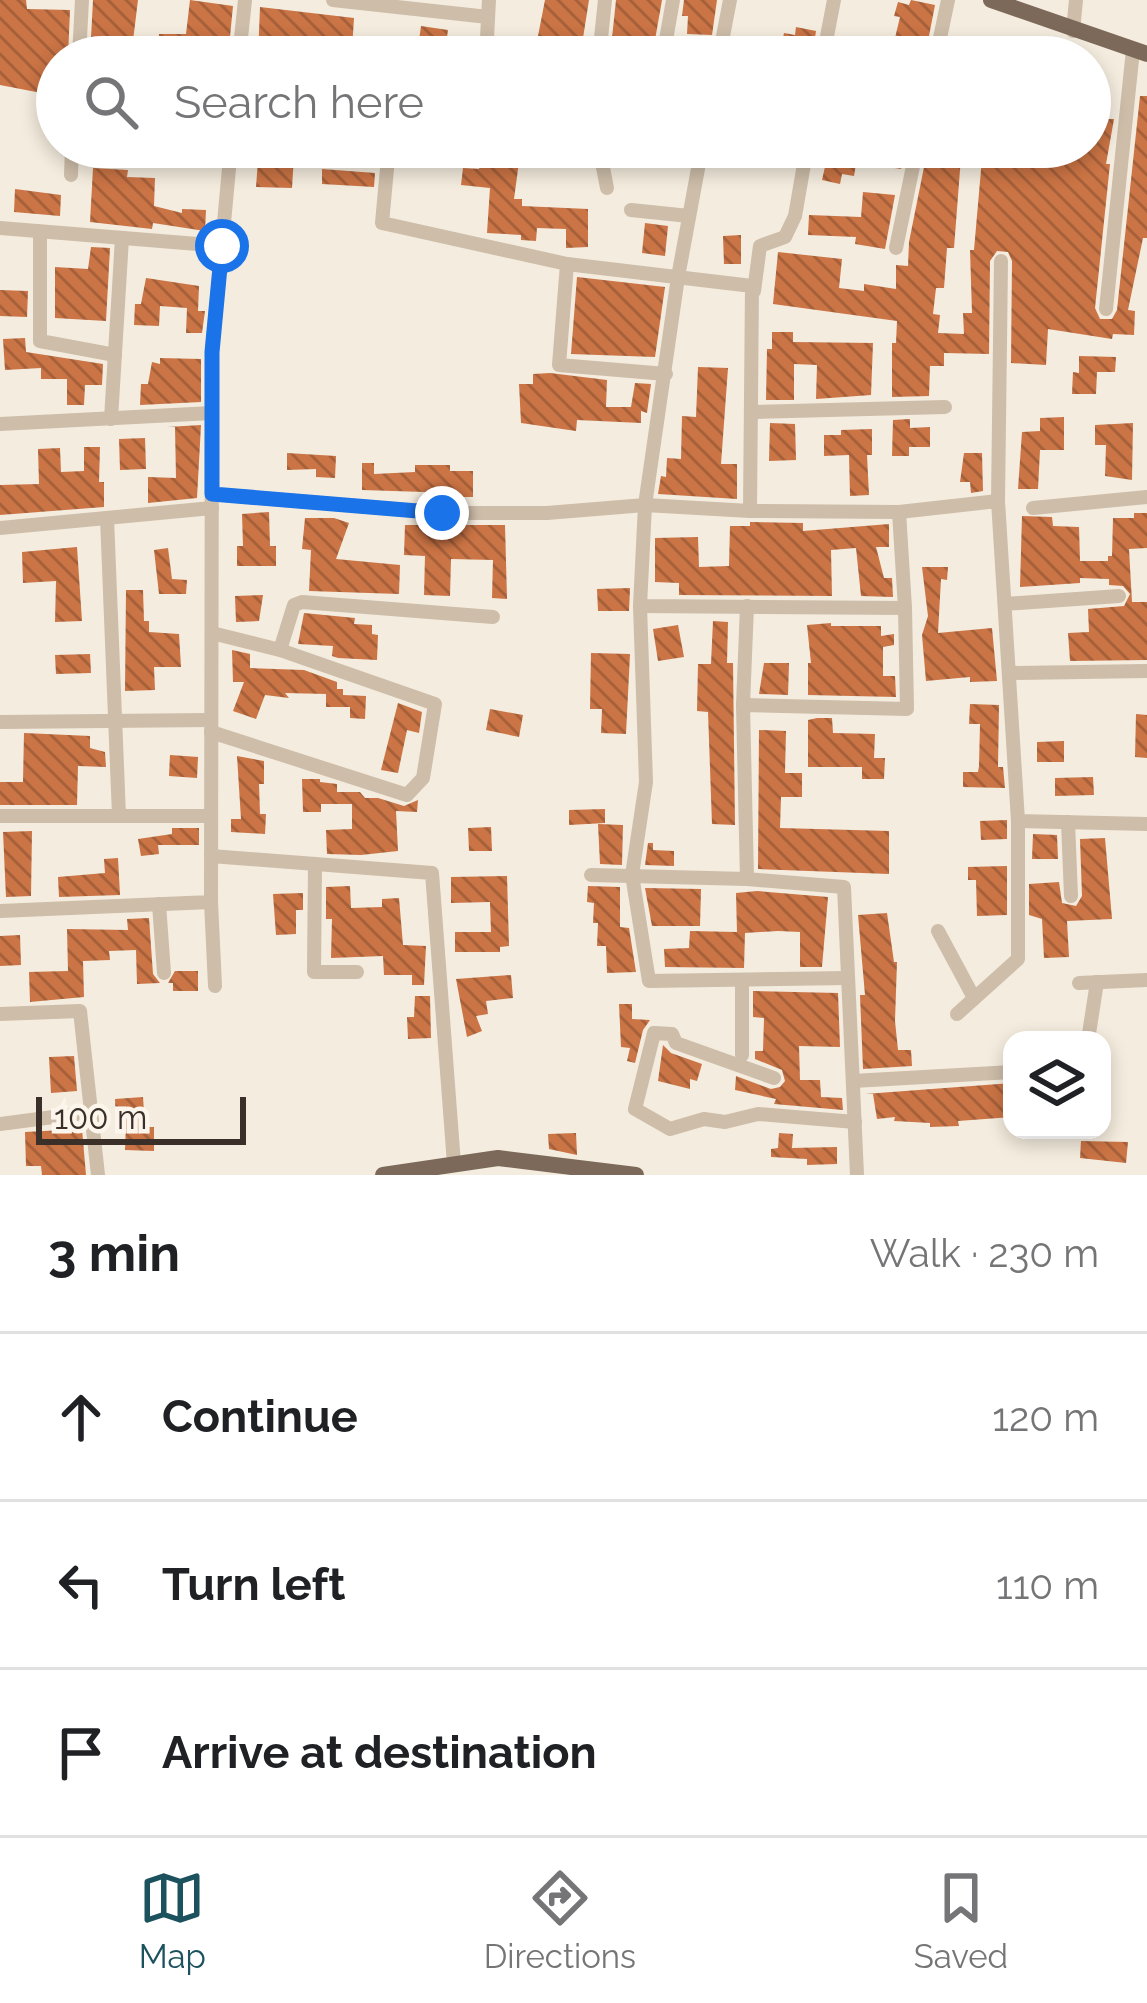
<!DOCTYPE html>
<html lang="en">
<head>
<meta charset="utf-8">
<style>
	:root { --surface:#fff; --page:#f6f6f6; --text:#202124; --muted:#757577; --line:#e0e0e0; --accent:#1c525e }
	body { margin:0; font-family:Raleway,sans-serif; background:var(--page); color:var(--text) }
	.controls { position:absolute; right:36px; bottom:36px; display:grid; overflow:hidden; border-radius:24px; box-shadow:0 6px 18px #0003 }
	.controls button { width:108px; height:108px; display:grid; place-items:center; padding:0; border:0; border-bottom:3px solid var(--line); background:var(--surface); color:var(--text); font:60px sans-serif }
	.scale { position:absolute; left:36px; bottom:30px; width:210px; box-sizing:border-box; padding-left:12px; border:6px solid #3a3029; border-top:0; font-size:33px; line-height:42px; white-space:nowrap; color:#3a3029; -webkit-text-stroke:9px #fbf5eb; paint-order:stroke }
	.stop { position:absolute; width:36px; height:36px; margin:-27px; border:9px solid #1a73e8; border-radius:50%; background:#fff }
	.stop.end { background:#1a73e8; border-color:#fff; box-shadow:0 3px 12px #0008 }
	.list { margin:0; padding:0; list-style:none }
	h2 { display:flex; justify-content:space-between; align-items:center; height:156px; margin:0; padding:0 48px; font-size:51px }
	h2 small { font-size:39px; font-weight:400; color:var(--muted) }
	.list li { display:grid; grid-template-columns:78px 1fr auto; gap:36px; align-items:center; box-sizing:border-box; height:168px; padding:0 48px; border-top:3px solid var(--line) }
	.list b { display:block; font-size:45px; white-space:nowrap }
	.list em { font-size:39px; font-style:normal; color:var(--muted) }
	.icon { flex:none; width:66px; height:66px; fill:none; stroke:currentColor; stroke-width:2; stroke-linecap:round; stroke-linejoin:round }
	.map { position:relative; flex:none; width:1147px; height:1175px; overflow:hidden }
	.search { position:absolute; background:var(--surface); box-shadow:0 6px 18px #0003; left:36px; right:36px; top:36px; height:132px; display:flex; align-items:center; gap:30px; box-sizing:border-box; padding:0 42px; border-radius:66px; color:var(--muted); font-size:45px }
	.sheet { height:660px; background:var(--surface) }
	nav { display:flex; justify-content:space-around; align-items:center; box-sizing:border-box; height:168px; border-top:3px solid var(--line); background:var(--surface); font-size:33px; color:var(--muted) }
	nav a { display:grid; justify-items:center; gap:6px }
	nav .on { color:var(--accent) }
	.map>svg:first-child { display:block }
	.building { fill:url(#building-back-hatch) }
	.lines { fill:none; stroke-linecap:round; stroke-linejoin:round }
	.minor { stroke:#cdbda9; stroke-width:14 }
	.major { stroke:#7c695a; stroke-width:16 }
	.route { stroke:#1a73e8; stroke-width:15 }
</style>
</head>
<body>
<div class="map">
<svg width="1147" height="1175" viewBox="0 0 1147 1175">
	<defs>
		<pattern id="building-back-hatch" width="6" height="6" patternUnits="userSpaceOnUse" patternTransform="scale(3)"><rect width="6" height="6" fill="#cb7445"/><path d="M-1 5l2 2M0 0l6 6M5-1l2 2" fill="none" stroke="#a6603a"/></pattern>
	</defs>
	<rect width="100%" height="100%" fill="#f4ecde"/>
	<g class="building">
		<polygon points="0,0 26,0 27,9 70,10 68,57 57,57 57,96 0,85"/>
		<polygon points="93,0 138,0 131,57 90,57"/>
		<polygon points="190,0 233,6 228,57 158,57 159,34 186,34"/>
		<polygon points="545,0 589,0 583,38 590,39 588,57 525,52 525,57 512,57 511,36 538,36"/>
		<polygon points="616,0 662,0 652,57 610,57"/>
		<polygon points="684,0 717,0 712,35 687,34 688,16 682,16"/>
		<polygon points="911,0 935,5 927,46 895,38 900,17 894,16 898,2 909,5"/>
		<polygon points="260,7 354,18 352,49 327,48 326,57 258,57"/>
		<polygon points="421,26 448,30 444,57 417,55"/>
		<polygon points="796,27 816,31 812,57 779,57 784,33 795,35"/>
		<polygon points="1140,96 1147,96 1147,238 1143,238 1128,310 1135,311 1134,335 1113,334 1112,339 1048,329 1046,365 1011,363 1012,261 1008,252 997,251 990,261 989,354 944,353 944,366 930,366 929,396 892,397 892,343 896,343 897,321 773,304 778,252 842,259 839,288 864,291 864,284 896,289 896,265 908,266 909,242 928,147 957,147 956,156 961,157 954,248 947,248 944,288 936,288 933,314 940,315 938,333 964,334 963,313 972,313 970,250 974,250 983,147 1090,147 1090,119 1114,119 1106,164 1110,164 1095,308 1100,319 1112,319 1117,310"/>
		<polygon points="190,147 220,147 218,165 189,164"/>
		<polygon points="483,147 521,147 514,199 522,199 522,206 588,209 588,247 566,248 566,229 537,228 536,241 521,240 521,235 487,233 490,188 461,185 463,168 479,169"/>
		<polygon points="872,147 905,149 901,169 870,164"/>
		<polygon points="272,154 294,156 292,188 256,187 258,160 272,161"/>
		<polygon points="827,158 856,164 854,176 842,174 840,184 822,180"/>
		<polygon points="93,168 128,170 127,177 155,178 154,206 182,213 182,209 206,210 205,231 153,223 152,229 90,222"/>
		<polygon points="322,169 375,173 374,187 322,184"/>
		<polygon points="15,189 61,195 60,216 14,212"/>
		<polygon points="863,192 895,195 885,249 855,244 856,237 808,235 809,215 861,217"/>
		<polygon points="645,223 668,226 665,256 642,253"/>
		<polygon points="741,235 741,264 724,264 723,236"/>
		<polygon points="91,247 110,248 106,321 55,318 55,267 88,269"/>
		<polygon points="577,277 665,287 655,357 571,354"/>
		<polygon points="146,278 199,286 198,311 205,311 202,333 186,333 187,308 160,306 159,326 134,325 135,304 141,304"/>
		<polygon points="0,290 28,291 27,317 0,316"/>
		<polygon points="772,332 793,332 793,342 873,343 871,395 816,399 817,365 794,364 794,400 766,400 767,349 772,349"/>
		<polygon points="25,338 26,352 103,364 102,385 85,385 84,405 67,405 67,379 41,379 41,368 5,370 3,339"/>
		<polygon points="1079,356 1116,357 1115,372 1097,372 1096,394 1072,394 1073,372 1079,373"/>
		<polygon points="160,358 201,359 201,402 140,405 141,384 148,384 152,362 160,364"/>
		<polygon points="698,367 728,368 721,464 737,464 737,499 658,494 661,476 666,477 667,458 681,459 682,416 696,417"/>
		<polygon points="550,373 607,380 606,407 631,407 635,383 651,384 647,413 641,411 641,423 577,420 576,431 521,423 519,384 533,384 533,374"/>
		<polygon points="1064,417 1064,450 1040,450 1038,489 1018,489 1022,432 1040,431 1040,418"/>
		<polygon points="910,419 910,428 930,427 930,447 909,447 909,456 892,456 893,420"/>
		<polygon points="770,423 795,424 796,460 769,461"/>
		<polygon points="1133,423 1132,480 1105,476 1106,445 1095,445 1095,425"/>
		<polygon points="201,425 197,498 148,503 148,477 176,478 175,427 167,427"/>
		<polygon points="872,429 872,455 867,455 869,495 850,496 849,455 824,456 824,435 841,435 841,430"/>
		<polygon points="145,438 146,469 120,470 119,439"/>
		<polygon points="84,447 100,447 99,482 104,482 104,507 0,515 0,485 39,484 38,449 60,448 61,472 84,471"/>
		<polygon points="287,453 336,456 335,478 316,477 316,469 287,470"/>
		<polygon points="964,453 982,453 983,491 971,493 970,482 960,482"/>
		<polygon points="362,463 374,463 374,474 415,472 415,465 450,465 450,471 473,471 473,497 455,497 455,493 362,490"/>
		<polygon points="269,512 270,546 276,546 276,566 237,566 237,546 243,546 242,514"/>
		<polygon points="1134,513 1147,513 1147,548 1129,549 1132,602 1147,602 1147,660 1070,661 1068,633 1089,632 1088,609 1124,606 1130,594 1123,586 1109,585 1109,579 1080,578 1080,583 1020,587 1022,516 1052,517 1053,526 1079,527 1080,561 1108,561 1108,556 1112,556 1113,518 1134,518"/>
		<polygon points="305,518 334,518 349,523 336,559 400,565 399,594 309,591 311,550 302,549"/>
		<polygon points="750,522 803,523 803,531 889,524 889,547 876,547 884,578 892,578 893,597 861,596 856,548 831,550 832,596 679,595 679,583 655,582 655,538 698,537 699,567 729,566 730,526 750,526"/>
		<polygon points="405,525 505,525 507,599 492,598 493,560 451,559 450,596 424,595 425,556 404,555"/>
		<polygon points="77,547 82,621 55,622 56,581 23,583 22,552"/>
		<polygon points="168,548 172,579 187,580 186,594 159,594 154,550"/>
		<polygon points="922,567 948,567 947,580 941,579 938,633 992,628 997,681 970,682 970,677 926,681 922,635 928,616"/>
		<polygon points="630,588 629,611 598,611 597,589"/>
		<polygon points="126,590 143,590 144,621 149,621 149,632 179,634 181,667 154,667 155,690 125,691"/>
		<polygon points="263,595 259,621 236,622 235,596"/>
		<polygon points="304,613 355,618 354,624 372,625 372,634 378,635 377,660 338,658 332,656 333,646 298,644"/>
		<polygon points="713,621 728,622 727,663 733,663 735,825 712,824 708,712 697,711 698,664 711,664"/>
		<polygon points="831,623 831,626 881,626 881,636 894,634 894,645 883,647 883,676 895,676 896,697 808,695 808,663 811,663 807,625"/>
		<polygon points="678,625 684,657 658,661 653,629"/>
		<polygon points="232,650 250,654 250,668 304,670 337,682 337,689 343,689 343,695 366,696 365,719 350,718 350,707 326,707 326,694 285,693 289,698 265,695 256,719 233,711 244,682 233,682"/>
		<polygon points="591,653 630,654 626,734 601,733 602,709 590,709"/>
		<polygon points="90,654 91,673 56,674 55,655"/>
		<polygon points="764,663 789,663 788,695 759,694"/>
		<polygon points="398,703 422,712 419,733 407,730 398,773 381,770"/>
		<polygon points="970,704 999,705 998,767 1003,767 1005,788 963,787 963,772 978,772 979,766 980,724 969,724"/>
		<polygon points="490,709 523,715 519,737 486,730"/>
		<polygon points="1136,714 1147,715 1147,758 1135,757"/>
		<polygon points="817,718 832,718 833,733 875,734 874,758 885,758 884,779 862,779 862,767 808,767 808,720"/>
		<polygon points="759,730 786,731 785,773 802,773 802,797 781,797 780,828 889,831 889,874 758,869"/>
		<polygon points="24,733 90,736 90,748 105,752 106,767 78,766 77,805 0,805 0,782 23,782"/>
		<polygon points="1064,741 1064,762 1037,762 1037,742"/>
		<polygon points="170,755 198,757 197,778 169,776"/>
		<polygon points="237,756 264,761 264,784 259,784 260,814 266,814 265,834 231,832 231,819 241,819"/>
		<polygon points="1093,777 1094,795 1055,796 1055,778"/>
		<polygon points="302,779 320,779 320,782 337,784 337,792 360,792 365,798 378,798 404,806 418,800 417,812 396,811 398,851 361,855 327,854 326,830 352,829 352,804 321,804 321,812 303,812"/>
		<polygon points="605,809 605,823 569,825 569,810"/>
		<polygon points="1007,820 1007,839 981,840 980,821"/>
		<polygon points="598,824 623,825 622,865 600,864"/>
		<polygon points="491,827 492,851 469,851 468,828"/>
		<polygon points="172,828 199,828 199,845 158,845 159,854 141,856 138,839 172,834"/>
		<polygon points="32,831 31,896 6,897 3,832"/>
		<polygon points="1033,834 1057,835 1058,859 1032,859"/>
		<polygon points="1105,838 1112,919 1067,921 1069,957 1044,958 1042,919 1029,915 1029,884 1059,882 1062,903 1076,906 1082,896 1080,839"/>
		<polygon points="648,843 653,843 653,850 674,851 674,866 645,865"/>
		<polygon points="118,858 120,895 59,897 58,877 105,873 104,859"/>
		<polygon points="1007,866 1007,915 977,916 976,880 968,880 968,867"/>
		<polygon points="507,876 509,946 500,947 500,952 455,952 455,932 491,932 490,902 451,903 451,877"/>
		<polygon points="350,886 351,908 382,907 382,899 399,898 403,945 426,946 424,985 412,985 412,975 384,975 383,956 331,958 332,919 326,919 326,887"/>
		<polygon points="588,886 620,887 620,927 629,928 636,972 607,973 606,946 597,946 598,923 593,923 594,903 587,902"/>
		<polygon points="645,888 701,889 700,926 652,926"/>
		<polygon points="757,891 828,897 822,967 800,967 800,932 778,931 745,933 744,968 665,967 664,949 689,948 690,931 737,932 736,893"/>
		<polygon points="303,893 303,910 296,910 296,934 276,935 273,894"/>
		<polygon points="887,913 894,962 897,962 895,1021 898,1050 911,1050 912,1066 863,1069 860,995 865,995 858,915"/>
		<polygon points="149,918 153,974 160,983 137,984 136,950 109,951 110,960 83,961 84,997 30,1002 29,972 68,971 67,929 128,930 127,919"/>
		<polygon points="20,935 21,965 0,966 0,936"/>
		<polygon points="175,971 198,971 198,991 173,991 173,983 168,983"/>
		<polygon points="511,975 513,998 486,1001 488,1014 476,1016 482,1031 467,1037 456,979"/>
		<polygon points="753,991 838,993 840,1047 799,1046 800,1080 820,1080 821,1097 842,1098 843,1110 774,1104 776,1099 735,1090 736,1076 771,1089 780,1087 785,1081 782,1070 755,1059 755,1051 763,1051 764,1018 753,1017"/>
		<polygon points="415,996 430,996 431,1038 408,1039 407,1017 414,1017"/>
		<polygon points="619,1004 632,1004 632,1019 650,1020 643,1030 635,1063 627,1061 630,1048 621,1047"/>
		<polygon points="663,1045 671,1053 702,1064 697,1081 690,1079 690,1089 658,1081"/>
		<polygon points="74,1056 77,1091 51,1093 49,1057"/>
		<polygon points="1012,1083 1012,1117 958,1121 959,1126 930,1127 930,1123 894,1121 895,1117 877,1119 873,1094 865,1094"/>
		<polygon points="143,1097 145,1127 154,1127 154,1151 125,1150 126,1121 116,1122 115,1099"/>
		<polygon points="82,1129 86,1175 42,1175 41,1166 26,1166 25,1132"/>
		<polygon points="576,1133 577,1155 549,1149 548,1134"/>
		<polygon points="779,1133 793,1134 792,1148 837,1147 837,1164 807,1165 807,1159 771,1157 771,1149 778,1148"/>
		<polygon points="1081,1141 1128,1142 1126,1163 1080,1158"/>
	</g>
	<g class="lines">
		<g class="minor">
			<polyline points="333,0 488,17"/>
			<polyline points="1073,31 1076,0"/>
			<polyline points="79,57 82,0"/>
			<polyline points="239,57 245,0"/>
			<polyline points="486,57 489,0"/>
			<polyline points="599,57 605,0"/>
			<polyline points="663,57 673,0"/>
			<polyline points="719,57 730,0"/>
			<polyline points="823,57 834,0"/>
			<polyline points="936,57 948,0"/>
			<polyline points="389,147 382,223 567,264 752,286 750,511 899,512 998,501 1018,821 1147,824"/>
			<polyline points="599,147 607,188"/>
			<polyline points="352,160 388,158"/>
			<polyline points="71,175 72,147"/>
			<polyline points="631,210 689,216"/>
			<polyline points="0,228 222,246"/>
			<polyline points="40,232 40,341 115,355"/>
			<polyline points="896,248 917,147"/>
			<polyline points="567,264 559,365 666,374"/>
			<polyline points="754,291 760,246 785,237 795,216 807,147"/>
			<polyline points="1106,309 1133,50"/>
			<polyline points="753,412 945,407"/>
			<polyline points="111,419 122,238"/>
			<polyline points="0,424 212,413"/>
			<polyline points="212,494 442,513 547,513 645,505 678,277 702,147"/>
			<polyline points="998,501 1001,261"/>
			<polyline points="1033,508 1147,497"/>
			<polyline points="750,511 645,505 640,606 905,608 907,709 743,705 747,879 844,887 857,1175"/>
			<polyline points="899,512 905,608"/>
			<polyline points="107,518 119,816"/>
			<polyline points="0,528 212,508"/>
			<polyline points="1005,604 1119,596"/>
			<polyline points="640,606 646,782 632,875 649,981 847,978"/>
			<polyline points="280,650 294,605 302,602 493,617"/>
			<polyline points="1009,673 1147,671"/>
			<polyline points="743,705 747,606"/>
			<polyline points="0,722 211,720"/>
			<polyline points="211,732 407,795 423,778 435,704 280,650 212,633"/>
			<polyline points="0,816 211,816"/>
			<polyline points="1068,822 1071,896"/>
			<polyline points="211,856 432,873 454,1164"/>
			<polyline points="315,864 314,972 357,972"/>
			<polyline points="591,875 747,879"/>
			<polyline points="211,902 215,986"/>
			<polyline points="159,904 164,973"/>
			<polyline points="0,911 211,902 212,352 231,147"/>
			<polyline points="938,931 974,998"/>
			<polyline points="742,980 742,1055"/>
			<polyline points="1079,983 1147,980"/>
			<polyline points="0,1014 80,1011 98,1175"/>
			<polyline points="957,1014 1018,959 1018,821"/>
			<polyline points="1088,1040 1097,982"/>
			<polyline points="774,1078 676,1043 672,1034 654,1033 635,1109 670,1129 704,1119 725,1122 758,1114 855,1122"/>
			<polyline points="853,1081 1012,1072"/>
			<polyline points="0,1124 91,1112"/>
		</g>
		<g class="major">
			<polyline points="991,0 1147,54"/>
			<polyline points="383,1175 498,1158 636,1175"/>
		</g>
	</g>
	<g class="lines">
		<polyline class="route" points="222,246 212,352 212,494 442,513"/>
	</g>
</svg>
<div class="controls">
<button><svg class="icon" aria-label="layers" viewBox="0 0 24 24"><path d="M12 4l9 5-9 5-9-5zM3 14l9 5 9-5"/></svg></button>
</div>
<div class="scale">100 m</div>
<div class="stop" style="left:222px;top:246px"></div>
<div class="stop end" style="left:442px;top:513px"></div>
<div class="search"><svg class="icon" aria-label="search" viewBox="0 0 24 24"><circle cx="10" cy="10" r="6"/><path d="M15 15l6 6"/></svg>Search here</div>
</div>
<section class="sheet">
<h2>3 min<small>Walk · 230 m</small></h2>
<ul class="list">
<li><svg class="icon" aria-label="ahead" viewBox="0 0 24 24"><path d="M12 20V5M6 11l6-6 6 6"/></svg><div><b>Continue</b></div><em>120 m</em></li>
<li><svg class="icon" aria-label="left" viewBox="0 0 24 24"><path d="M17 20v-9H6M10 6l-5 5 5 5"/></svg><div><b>Turn left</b></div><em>110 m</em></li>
<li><svg class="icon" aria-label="arrive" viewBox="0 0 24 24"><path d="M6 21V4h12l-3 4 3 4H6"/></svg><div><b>Arrive at destination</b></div></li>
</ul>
</section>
<nav>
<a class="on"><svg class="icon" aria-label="map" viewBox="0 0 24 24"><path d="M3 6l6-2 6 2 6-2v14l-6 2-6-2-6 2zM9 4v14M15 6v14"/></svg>Map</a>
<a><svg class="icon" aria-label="directions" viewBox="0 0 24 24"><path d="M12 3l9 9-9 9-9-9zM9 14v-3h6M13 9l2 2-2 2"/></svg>Directions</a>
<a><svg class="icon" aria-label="saved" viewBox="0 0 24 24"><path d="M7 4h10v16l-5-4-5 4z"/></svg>Saved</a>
</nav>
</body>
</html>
